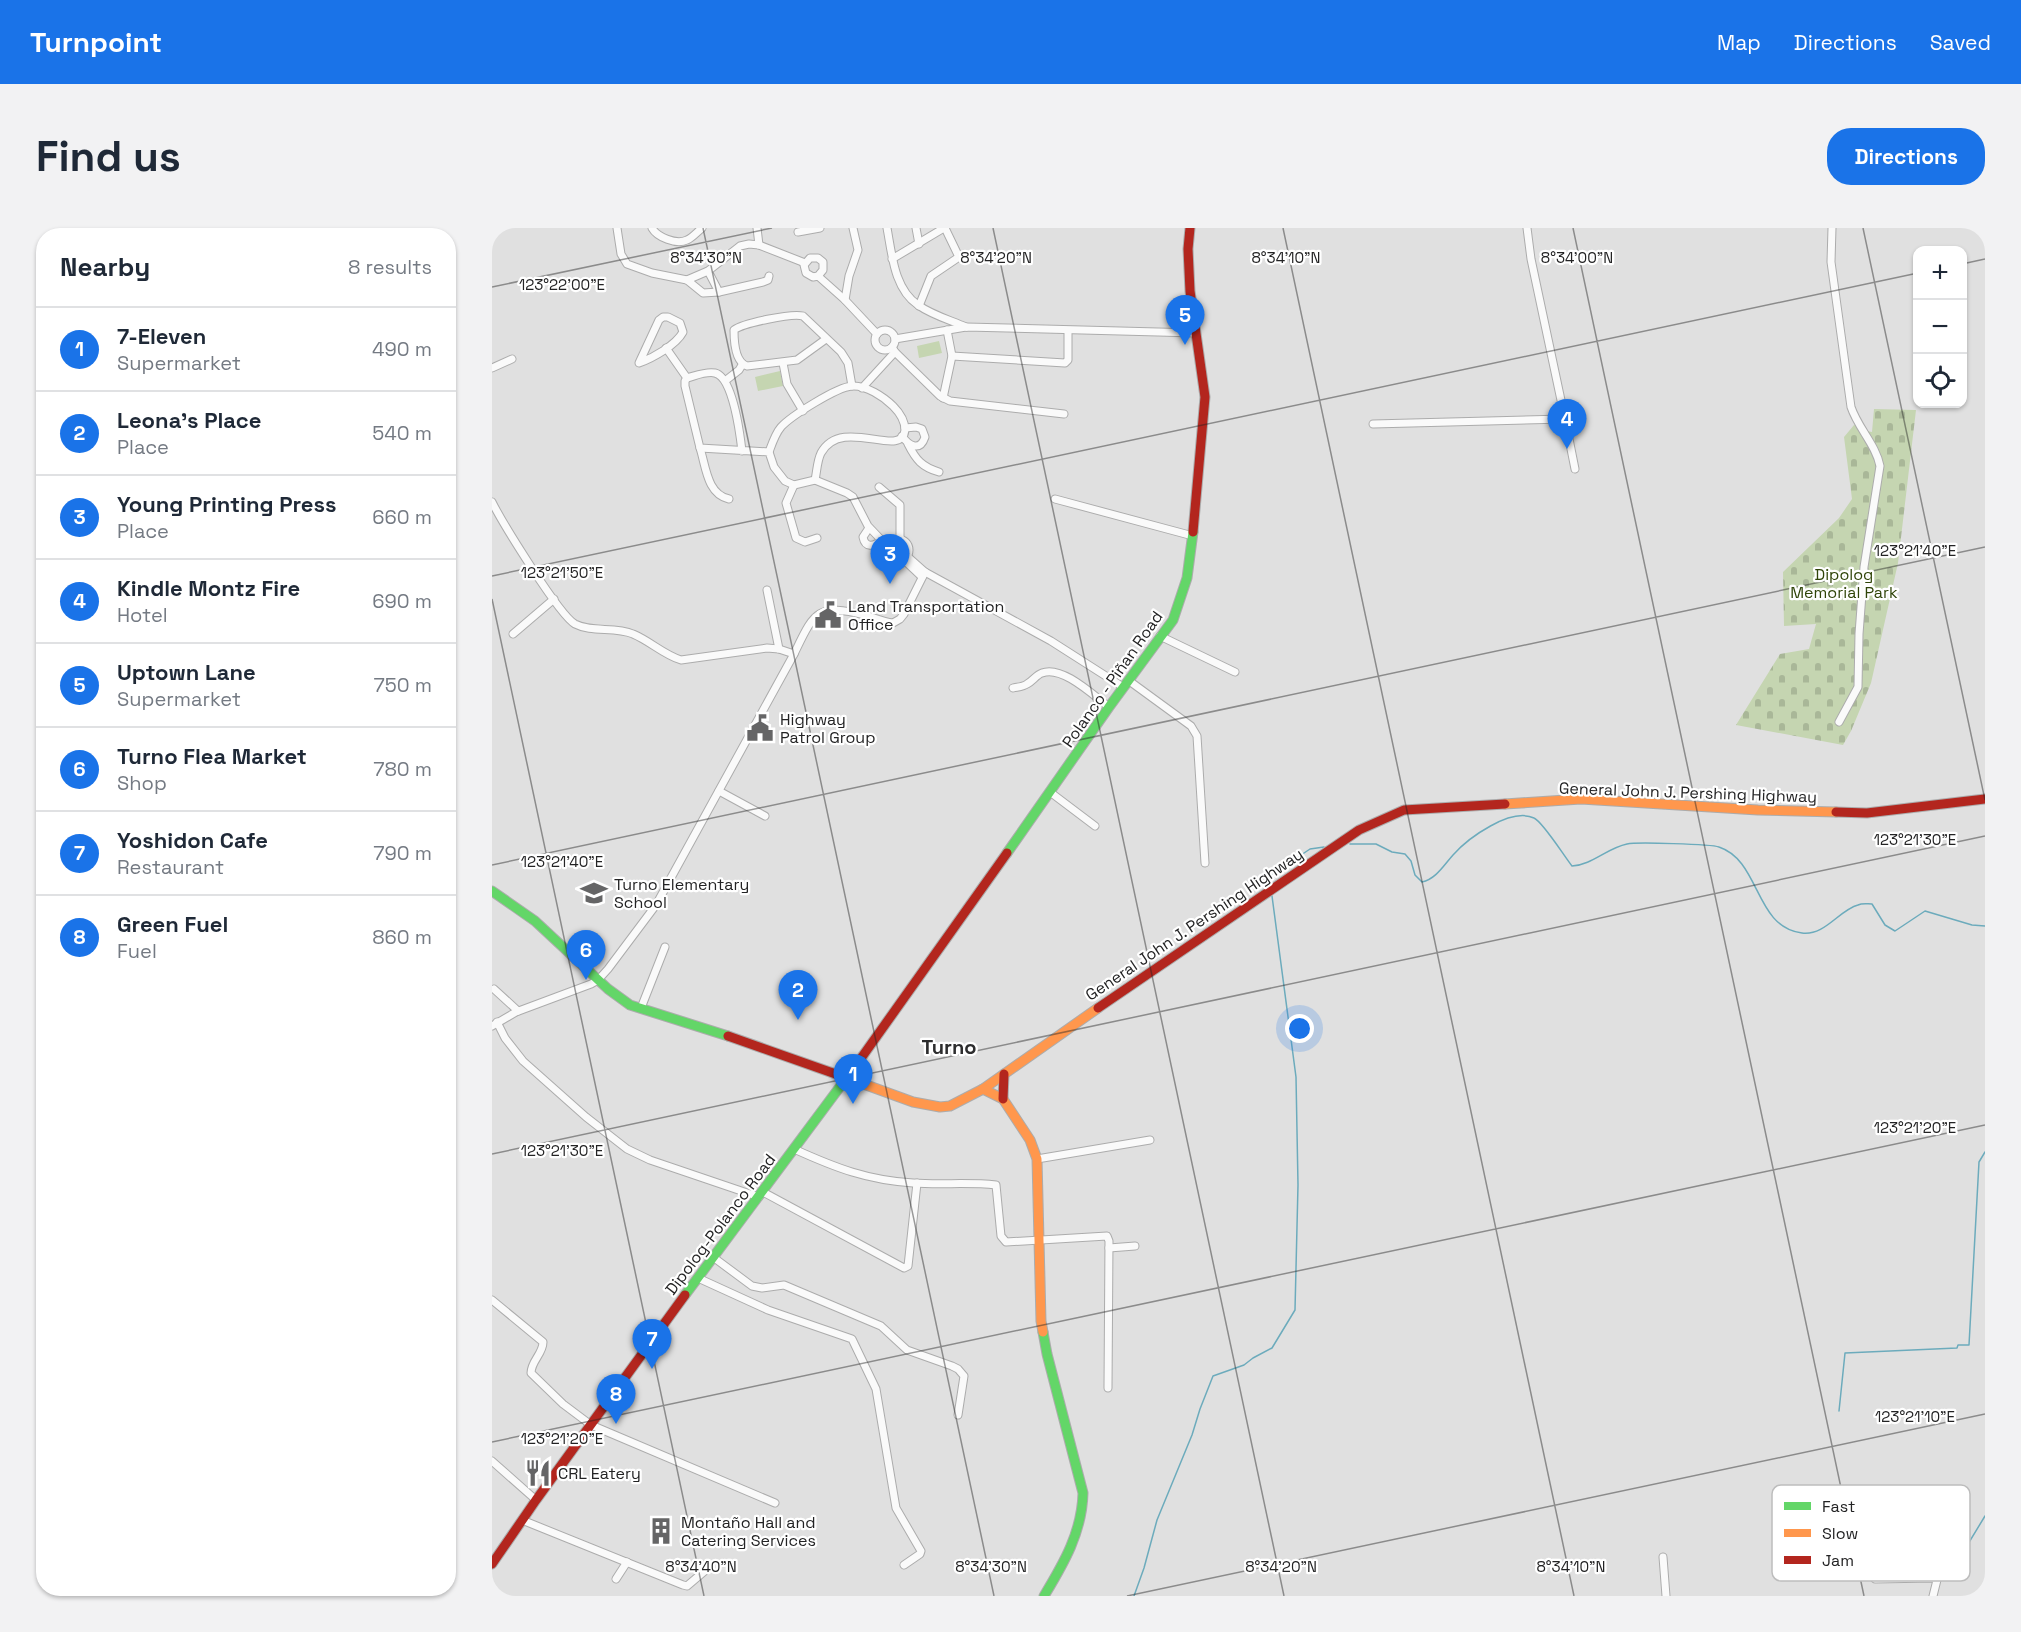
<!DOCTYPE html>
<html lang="en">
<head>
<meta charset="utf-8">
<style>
	:root { --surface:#fff; --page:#f2f2f3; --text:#1f2937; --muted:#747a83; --line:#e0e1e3; --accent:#1a73e8 }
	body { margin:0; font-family:"Space Grotesk",sans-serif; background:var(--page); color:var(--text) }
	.controls { position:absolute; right:18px; top:18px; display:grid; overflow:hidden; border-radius:12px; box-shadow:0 2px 4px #0004 }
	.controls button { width:54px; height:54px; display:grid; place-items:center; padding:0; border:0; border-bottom:2px solid var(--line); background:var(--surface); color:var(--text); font:30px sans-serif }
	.you { position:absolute; left:808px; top:801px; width:21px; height:21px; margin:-15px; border:4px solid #fff; border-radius:50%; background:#1a73e8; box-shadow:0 0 0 9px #1a73e833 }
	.badge { display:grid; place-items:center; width:39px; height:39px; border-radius:50%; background:var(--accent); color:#fff; font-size:20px; font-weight:700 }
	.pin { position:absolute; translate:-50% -50px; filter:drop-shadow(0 2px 3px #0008) }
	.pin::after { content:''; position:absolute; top:32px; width:21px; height:18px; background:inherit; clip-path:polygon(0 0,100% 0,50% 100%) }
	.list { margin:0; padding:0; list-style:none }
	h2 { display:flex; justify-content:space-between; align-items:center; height:78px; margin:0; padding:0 24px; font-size:26px }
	h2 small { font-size:20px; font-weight:400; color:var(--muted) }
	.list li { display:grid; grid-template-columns:39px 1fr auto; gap:18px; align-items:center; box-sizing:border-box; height:84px; padding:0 24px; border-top:2px solid var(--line) }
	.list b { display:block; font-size:22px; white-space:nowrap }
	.list p { margin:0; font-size:20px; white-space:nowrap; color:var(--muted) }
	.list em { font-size:20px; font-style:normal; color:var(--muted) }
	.icon { flex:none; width:33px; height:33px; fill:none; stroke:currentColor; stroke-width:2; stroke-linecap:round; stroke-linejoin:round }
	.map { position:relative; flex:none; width:1493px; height:1368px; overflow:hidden; border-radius:24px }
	header { display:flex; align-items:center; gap:36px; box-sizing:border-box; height:84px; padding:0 30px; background:var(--accent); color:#fff }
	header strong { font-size:28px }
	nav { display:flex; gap:33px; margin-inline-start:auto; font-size:21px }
	.intro { display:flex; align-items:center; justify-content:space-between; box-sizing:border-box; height:144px; padding:0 36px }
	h1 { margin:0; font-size:42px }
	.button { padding:15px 27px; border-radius:24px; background:var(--accent); color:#fff; font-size:21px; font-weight:700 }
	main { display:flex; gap:36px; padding:0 36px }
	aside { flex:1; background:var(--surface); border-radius:24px; box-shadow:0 2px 4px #0004 }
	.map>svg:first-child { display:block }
	.grass { fill:#c5d5b1 }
	.cemetery { fill:url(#cemetery-stones) }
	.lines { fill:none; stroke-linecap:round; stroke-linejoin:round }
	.stream { stroke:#6cabbc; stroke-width:1.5 }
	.street-casing { stroke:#acacac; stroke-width:9 }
	.fast-casing { stroke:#acacac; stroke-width:11 }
	.slow-casing { stroke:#acacac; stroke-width:11 }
	.jam-casing { stroke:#acacac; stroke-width:11 }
	.street { stroke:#fafafa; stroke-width:7 }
	.fast { stroke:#63d668; stroke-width:9 }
	.slow { stroke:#ff974d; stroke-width:9 }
	.jam { stroke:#b3261e; stroke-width:9 }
	.ticks { fill:none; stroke:#232324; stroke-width:1.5; stroke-opacity:0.45 }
	.labels { text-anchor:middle; stroke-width:4.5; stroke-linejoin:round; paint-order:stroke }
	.park-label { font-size:16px; fill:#2f4408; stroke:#fff }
	.poi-label { font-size:16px; fill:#232324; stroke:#fff; text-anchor:start }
	.street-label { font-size:16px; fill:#232324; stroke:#fff }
	.quarter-label { font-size:20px; font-weight:bold; fill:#2d2d2e; stroke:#fff }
	.key { fill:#fff; stroke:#bdbdbd; stroke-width:1.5 }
	.key-label { font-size:16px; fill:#232324 }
	.ticks-label { font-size:15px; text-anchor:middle; fill:#232324; stroke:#fff; stroke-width:4.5; stroke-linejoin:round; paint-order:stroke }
</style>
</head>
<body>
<header>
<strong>Turnpoint</strong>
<nav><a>Map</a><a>Directions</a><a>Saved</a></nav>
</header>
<div class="intro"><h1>Find us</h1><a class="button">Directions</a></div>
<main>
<aside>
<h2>Nearby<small>8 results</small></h2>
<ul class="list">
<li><span class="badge">1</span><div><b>7-Eleven</b><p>Supermarket</p></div><em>490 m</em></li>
<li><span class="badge">2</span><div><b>Leona's Place</b><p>Place</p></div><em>540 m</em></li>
<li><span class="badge">3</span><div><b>Young Printing Press</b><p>Place</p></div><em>660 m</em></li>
<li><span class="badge">4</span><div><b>Kindle Montz Fire</b><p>Hotel</p></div><em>690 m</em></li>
<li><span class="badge">5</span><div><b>Uptown Lane</b><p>Supermarket</p></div><em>750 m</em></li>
<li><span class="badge">6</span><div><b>Turno Flea Market</b><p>Shop</p></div><em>780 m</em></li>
<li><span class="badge">7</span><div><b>Yoshidon Cafe</b><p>Restaurant</p></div><em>790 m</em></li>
<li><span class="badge">8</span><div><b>Green Fuel</b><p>Fuel</p></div><em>860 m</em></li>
</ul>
</aside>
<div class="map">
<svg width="1493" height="1368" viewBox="0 0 1493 1368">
	<defs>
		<pattern id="cemetery-stones" width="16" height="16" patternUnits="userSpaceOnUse" patternTransform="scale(1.5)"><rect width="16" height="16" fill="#c5d5b1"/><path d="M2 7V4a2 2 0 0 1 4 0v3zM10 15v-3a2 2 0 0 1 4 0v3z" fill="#a9b798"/></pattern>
	</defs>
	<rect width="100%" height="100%" fill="#e0e0e0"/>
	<g class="grass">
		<polygon points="447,113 450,125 427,130 425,118"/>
		<polygon points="288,143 291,158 266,163 263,149"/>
	</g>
	<polygon class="cemetery" points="1382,181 1424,182 1406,335 1379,455 1359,503 1351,517 1244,497 1288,426 1317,421 1324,396 1292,398 1291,344 1347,290 1360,271 1352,209 1362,197 1366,198 1370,202 1380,204"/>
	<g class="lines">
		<g class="stream">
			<path d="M858,616H884L900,624L913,626L919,633L923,647L930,654C944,651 952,637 961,627C976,610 1019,579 1042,590C1051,594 1072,628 1080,638C1100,637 1115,620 1135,616C1144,614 1219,616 1227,619C1269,633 1262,699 1310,705C1333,708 1347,682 1366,677C1370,675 1375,676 1380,676L1393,697L1403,703L1433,683L1480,697L1493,698"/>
			<polyline points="779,655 778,648 818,621 832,619"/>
			<polyline points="1347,1183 1353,1125 1465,1120 1466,1117 1477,1117 1487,934 1493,924"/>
			<polyline points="1459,1344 1493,1288"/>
			<polyline points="642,1368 652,1340 665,1292 700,1207 708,1181 721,1148 752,1137 761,1130 780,1120 803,1082 806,957 804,849 780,668"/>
		</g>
		<defs>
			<g id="street">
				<polyline points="125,0 129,26 135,36 160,45 195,52 211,65 227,64 271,54 276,52 277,48"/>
				<path d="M160,0C165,9 184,17 195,12C200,10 205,4 210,0"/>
				<polyline points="265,0 267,17"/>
				<path d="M395,0C400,26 402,61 426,77C440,87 458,92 474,99"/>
				<polyline points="424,0 427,16"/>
				<path d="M1340,0L1339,34L1359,179C1366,200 1384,217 1388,238L1372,339L1367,406L1366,459L1347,494"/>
				<polyline points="306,4 328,0"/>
				<polyline points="400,31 452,0"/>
				<polyline points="216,43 227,64"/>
				<polyline points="326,48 331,42 331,34 326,30 318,30 312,37 314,45 321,49 326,48 353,72 385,106"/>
				<polyline points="195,52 216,43 248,18 257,16 267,17 313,35"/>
				<polyline points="353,72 357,48 366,22 361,0"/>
				<polyline points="427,78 439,48 467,29 453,0"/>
				<path d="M171,89H176L188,95L191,104C184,117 161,130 147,135L167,92Z"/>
				<circle cx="393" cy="112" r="10"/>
				<path d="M334,111L305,132L255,138C243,134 242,113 242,102C251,95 300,85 311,88L349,124L356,135L360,158"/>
				<polyline points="403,111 474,99 704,105"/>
				<polyline points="400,119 403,124 448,168 458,173 572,186"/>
				<polyline points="174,120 195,150"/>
				<polyline points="460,128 573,135 576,132 576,103"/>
				<polyline points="291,135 295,156 311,183"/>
				<polyline points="0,140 20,131"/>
				<polyline points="233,153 247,142 250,137"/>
				<polyline points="370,160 403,124"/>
				<polyline points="451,170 460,128 455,102"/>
				<polyline points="1073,191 1083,241"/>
				<polyline points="881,196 1073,191 1039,31 1035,0"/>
				<path d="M410,208C417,218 428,224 433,209L430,201L424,199L413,200"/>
				<path d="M416,216C424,232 430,239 447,244"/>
				<path d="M208,220C214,239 215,266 237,271"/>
				<path d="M250,223C248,206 241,149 223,145C214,143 203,148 195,150L193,153V158L208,220L277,224L282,239L293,253L302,257L323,252L355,265L361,269L376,298L396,319"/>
				<path d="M277,224C280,216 283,206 289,199C299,188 345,159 360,158C374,157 392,169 401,178C407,184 413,192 413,202C410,232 350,187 329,225C325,233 325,243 323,252"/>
				<polyline points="302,257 294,275 304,310 313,314 325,310"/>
				<polyline points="387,259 408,277 408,311"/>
				<polyline points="563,271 701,308"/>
				<path d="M0,274C10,294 67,387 83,396C100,405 123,398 141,406C158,413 172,427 189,432L275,420L287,421L302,426"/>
				<path d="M377,300L371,309C373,320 382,319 389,312"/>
				<circle cx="406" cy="322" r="11"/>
				<polyline points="415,328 433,344 559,413 631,459"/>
				<polyline points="411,331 430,349"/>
				<polyline points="275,362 287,421"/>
				<polyline points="21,406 62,371"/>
				<polyline points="668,408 743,444"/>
				<polyline points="636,452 699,498 705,508 713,635"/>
				<path d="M521,460C525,459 531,459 535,456C541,453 544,447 550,445C570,437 601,467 617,479"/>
				<polyline points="227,563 273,588"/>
				<polyline points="558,564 603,598"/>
				<polyline points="2,761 26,783"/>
				<polyline points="149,780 173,719"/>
				<polyline points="5,794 13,810 31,833 94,889 135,921 158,932 267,969"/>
				<path d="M0,798L24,784L99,756L106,752L116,741L164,677L302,426C322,385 324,375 373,387C383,390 391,394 401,395L408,391L412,386L433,344"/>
				<path d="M302,921C344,940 375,952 421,955C449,957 477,954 504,957L509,1008L514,1014L615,1008L617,1013L616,1160"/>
				<polyline points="545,931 658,912"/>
				<polyline points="271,964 412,1040 416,1038 425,955"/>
				<polyline points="617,1020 643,1018"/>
				<polyline points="221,1029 260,1058 270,1060 292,1057 389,1098 415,1122 460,1138 466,1141 472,1148 466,1187"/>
				<polyline points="206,1050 276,1082 360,1111 384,1161 404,1280 429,1323 428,1326 412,1337"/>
				<path d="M0,1072L51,1114C51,1126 39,1133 39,1145L71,1176L99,1197L283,1275"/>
				<polyline points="0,1233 44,1272"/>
				<polyline points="30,1292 191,1357 195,1358 215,1341"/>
				<polyline points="1382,1301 1381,1349 1383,1351 1442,1350 1445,1352 1441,1368"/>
				<polyline points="1171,1329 1174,1368"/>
				<polyline points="124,1351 135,1334"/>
			</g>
			<g id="fast">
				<polyline points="515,625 617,479 681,392 695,350 701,304"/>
				<polyline points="0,663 43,693 116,761 138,777 236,808"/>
				<polyline points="193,1067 353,852"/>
				<path d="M551,1104L555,1126L591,1265C590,1304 572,1335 552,1368"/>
			</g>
			<g id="slow">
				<polyline points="1013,576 1089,571 1266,582 1344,584"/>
				<polyline points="353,852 355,850 421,874 448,879 458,878 491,861 606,780"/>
				<polyline points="491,861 511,871 538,912 545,931 549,1093 551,1104"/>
			</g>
			<g id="jam">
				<polyline points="698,0 696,21 698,63 713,169 701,304"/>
				<polyline points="1344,584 1375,585 1493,571"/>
				<polyline points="606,780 867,602 912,582 1013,576"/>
				<polyline points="236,808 355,850 515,625"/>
				<polyline points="511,871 512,846"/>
				<polyline points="0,1336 44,1272 193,1067"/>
			</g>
		</defs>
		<use href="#street" class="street-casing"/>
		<use href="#fast" class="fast-casing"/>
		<use href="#slow" class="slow-casing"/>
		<use href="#jam" class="jam-casing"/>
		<use href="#street" class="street"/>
		<use href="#fast" class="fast"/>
		<use href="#slow" class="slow"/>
		<use href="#jam" class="jam"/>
	</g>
	<path class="ticks" d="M211,0L502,1368M501,0L792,1368M791,0L1082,1368M1081,0L1372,1368M1371,0L1493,572M1470,36L1493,31M0,59L280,0M0,348L1426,45M0,371L212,1368M0,637L1493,319M0,926L1493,608M0,1214L1493,897M635,1368L1493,1186"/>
	<defs>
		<symbol id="civic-bare" viewBox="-9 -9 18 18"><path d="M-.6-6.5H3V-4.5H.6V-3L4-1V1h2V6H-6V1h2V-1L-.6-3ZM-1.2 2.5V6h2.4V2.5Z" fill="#656566" stroke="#fff" stroke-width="2.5" paint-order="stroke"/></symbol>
		<symbol id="school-bare" viewBox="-9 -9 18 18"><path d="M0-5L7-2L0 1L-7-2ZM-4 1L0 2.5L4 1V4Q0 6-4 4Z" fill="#656566" stroke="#fff" stroke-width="2.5" paint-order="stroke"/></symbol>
		<symbol id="restaurant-bare" viewBox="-9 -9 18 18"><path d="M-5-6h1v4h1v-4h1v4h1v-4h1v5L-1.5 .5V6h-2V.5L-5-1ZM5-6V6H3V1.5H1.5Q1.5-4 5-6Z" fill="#656566" stroke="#fff" stroke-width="2.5" paint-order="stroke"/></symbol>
		<symbol id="building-bare" viewBox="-9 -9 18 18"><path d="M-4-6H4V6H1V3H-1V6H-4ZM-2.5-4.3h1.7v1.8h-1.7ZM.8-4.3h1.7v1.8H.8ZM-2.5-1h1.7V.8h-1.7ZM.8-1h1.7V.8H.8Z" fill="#656566" stroke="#fff" stroke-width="2.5" paint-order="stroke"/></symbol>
	</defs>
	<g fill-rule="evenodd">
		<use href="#civic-bare" x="317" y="368" width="38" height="38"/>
		<use href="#civic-bare" x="249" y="481" width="38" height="38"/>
		<use href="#school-bare" x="83" y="646" width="38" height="38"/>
		<use href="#restaurant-bare" x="27" y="1226" width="38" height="38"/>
		<use href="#building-bare" x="150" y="1284" width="38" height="38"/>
	</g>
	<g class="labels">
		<g class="park-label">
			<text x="1352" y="352">Dipolog<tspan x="1352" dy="18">Memorial Park</tspan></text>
		</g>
		<g class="poi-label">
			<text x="356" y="384">Land Transportation<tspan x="356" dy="18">Office</tspan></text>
			<text x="288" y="497">Highway<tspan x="288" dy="18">Patrol Group</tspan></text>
			<text x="122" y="662">Turno Elementary<tspan x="122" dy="18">School</tspan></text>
			<text x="66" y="1251">CRL Eatery</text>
			<text x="189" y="1300">Montaño Hall and<tspan x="189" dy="18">Catering Services</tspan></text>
		</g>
		<g class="street-label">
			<text transform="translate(620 451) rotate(-55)" y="6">Polanco - Piñan Road</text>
			<text transform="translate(1196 564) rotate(2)" y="6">General John J. Pershing Highway</text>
			<text transform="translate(702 696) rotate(-34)" y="6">General John J. Pershing Highway</text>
			<text transform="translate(228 996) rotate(-53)" y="6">Dipolog-Polanco Road</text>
		</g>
		<g class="quarter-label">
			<text x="457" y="826">Turno</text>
		</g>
	</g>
	<rect x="1280" y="1257" width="198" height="96" rx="9" class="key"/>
	<rect x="1292" y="1274" width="27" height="8" fill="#63d668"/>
	<rect x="1292" y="1301" width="27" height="8" fill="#ff974d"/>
	<rect x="1292" y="1328" width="27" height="8" fill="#b3261e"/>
	<g class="key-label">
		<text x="1330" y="1284">Fast</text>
		<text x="1330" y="1311">Slow</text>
		<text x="1330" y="1338">Jam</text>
	</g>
	<g class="ticks-label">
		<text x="214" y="35">8°34'30"N</text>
		<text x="504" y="35">8°34'20"N</text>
		<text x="794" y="35">8°34'10"N</text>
		<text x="1085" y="35">8°34'00"N</text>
		<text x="70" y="62">123°22'00"E</text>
		<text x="1423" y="328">123°21'40"E</text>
		<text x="70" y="350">123°21'50"E</text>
		<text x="1423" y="617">123°21'30"E</text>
		<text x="70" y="639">123°21'40"E</text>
		<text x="1423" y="905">123°21'20"E</text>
		<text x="70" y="928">123°21'30"E</text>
		<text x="1423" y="1194">123°21'10"E</text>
		<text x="70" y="1216">123°21'20"E</text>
		<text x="209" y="1344">8°34'40"N</text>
		<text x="499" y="1344">8°34'30"N</text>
		<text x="789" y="1344">8°34'20"N</text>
		<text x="1079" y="1344">8°34'10"N</text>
	</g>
</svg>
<div class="controls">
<button>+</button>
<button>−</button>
<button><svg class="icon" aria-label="locate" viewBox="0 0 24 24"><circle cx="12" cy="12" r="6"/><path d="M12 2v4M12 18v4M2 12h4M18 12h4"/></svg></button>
</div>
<div class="you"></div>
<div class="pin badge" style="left:361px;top:876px">1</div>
<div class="pin badge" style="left:306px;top:792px">2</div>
<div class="pin badge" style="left:398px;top:356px">3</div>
<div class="pin badge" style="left:1075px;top:221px">4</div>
<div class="pin badge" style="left:693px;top:117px">5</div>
<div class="pin badge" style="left:94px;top:752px">6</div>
<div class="pin badge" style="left:160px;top:1141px">7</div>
<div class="pin badge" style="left:124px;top:1196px">8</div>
</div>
</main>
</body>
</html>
